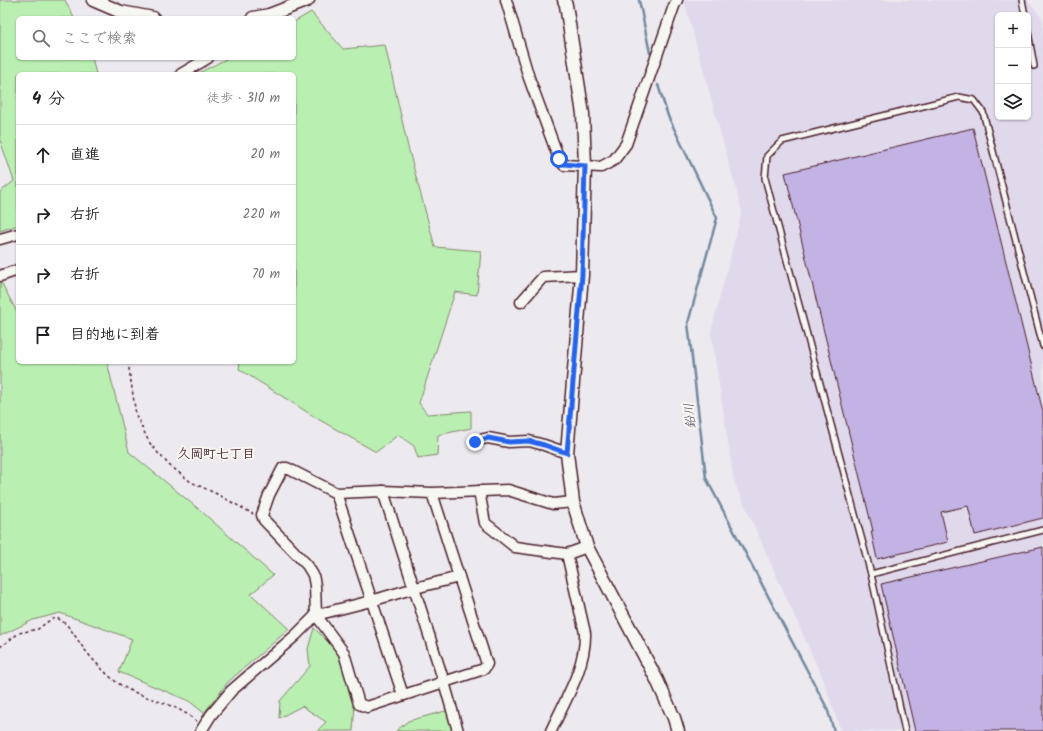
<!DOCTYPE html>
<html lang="ja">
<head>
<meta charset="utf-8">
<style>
	:root { --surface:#fff; --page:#f6f6f6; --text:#202124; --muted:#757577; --line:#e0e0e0 }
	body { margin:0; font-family:Kalam,"Klee One",sans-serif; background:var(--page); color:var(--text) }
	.controls { position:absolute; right:12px; top:12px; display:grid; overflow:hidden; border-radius:6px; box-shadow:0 1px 3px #0004 }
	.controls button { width:36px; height:36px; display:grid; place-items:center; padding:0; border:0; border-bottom:1px solid var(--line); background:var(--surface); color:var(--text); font:20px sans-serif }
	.stop { position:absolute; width:12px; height:12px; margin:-9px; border:3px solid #2563eb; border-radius:50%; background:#fff }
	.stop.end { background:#2563eb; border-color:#fff; box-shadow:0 1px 4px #0008 }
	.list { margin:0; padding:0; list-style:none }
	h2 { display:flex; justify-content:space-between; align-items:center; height:52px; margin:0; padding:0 16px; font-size:17px }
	h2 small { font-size:13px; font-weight:400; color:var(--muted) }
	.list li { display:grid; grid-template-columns:26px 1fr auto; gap:12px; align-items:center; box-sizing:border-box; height:60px; padding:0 16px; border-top:1px solid var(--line) }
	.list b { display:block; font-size:15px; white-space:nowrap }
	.list em { font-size:13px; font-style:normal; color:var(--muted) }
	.icon { flex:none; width:22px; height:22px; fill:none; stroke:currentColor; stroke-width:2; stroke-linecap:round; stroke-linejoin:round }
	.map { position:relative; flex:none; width:1043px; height:731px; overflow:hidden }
	.search { position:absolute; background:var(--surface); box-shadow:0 1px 3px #0004; left:16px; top:16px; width:280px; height:44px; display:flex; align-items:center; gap:10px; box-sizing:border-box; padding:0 14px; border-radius:6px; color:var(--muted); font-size:15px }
	.panel { position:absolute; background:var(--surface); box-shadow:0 1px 3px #0004; left:16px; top:72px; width:280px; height:292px; border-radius:6px }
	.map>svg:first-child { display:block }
	.built { fill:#e0d9ec; fill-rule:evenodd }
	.green { fill:#b9efb1; stroke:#82876e }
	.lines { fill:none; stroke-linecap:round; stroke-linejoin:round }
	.stream { stroke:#728a9f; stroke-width:2.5 }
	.building { fill:#c3b3e4; stroke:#4a1f2b }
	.service-casing { stroke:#4a1f2b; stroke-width:8 }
	.minor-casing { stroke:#4a1f2b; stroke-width:13 }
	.tertiary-casing { stroke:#4a1f2b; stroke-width:15 }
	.path { stroke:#4a1f2b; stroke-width:1.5; stroke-dasharray:3 3; stroke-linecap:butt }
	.service { stroke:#f6f6f2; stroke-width:5 }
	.minor { stroke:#f6f6f2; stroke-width:10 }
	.tertiary { stroke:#f6f6f2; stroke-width:12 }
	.route { stroke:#2563eb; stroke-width:5 }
	.labels { text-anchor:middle; stroke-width:4; stroke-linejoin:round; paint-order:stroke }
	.water-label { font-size:13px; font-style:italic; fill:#5e5565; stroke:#f6f6f2 }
	.neighbourhood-label { font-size:13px; font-weight:bold; fill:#4a1f2b; stroke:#f6f6f2 }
</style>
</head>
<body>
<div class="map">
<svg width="1043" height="731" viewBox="0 0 1043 731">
	<rect width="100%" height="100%" fill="#ece9ef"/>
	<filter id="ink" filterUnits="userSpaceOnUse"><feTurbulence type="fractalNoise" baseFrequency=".025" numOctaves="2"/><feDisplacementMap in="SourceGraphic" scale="8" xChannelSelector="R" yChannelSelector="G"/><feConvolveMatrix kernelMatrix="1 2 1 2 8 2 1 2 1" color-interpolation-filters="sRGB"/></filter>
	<g filter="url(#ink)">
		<path class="built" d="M684,0H1027L1043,19V731H841L822,677L734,481L711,332L742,211ZM998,15H1028V117H998Z"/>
		<g class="green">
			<polygon points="0,0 65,0 74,18 18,18 18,58 92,58 96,74 18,74 18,225 0,231 0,192 14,181 0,140"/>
			<polygon points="311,12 343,49 385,45 408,147 435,247 481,251 477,295 455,292 419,403 427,414 471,411 471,428 438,435 437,455 418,458 414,446 398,435 376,452 318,419 239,369 240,362 294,362 294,74 197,74 228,58 294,58 294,22"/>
			<polygon points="0,280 18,314 18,362 107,362 129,452 201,511 273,575 251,594 289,629 229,681 204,713 189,701 119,672 132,639 60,613 33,620 0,636"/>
			<polygon points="314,628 337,651 355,704 353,731 317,731 326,722 302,706 279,718 280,701 310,666 308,649"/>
			<polygon points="449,710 455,731 396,731 408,721"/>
		</g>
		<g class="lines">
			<g class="stream">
				<polyline points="639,0 650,53"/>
				<polyline points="658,85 668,116 717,218 688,323 706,478 827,708 834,731"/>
			</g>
		</g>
		<g class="building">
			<polygon points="973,128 1043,412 1043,518 975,535 968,506 941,512 948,542 877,559 871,531 873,531 785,173"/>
			<polygon points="1043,547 1043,731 915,731 881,584"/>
		</g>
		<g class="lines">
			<defs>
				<g id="service">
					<polyline points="1022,0 1025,15"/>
					<polyline points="1028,32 1034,66"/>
					<polyline points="871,574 1043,530"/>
					<polyline points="905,731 871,574 765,178 767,156 782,141 959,97 974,100 983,112 1043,346"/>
				</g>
				<g id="minor">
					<polyline points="506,0 529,78 559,159 564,165 601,167 614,160 626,144 674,6 677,0"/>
					<polyline points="181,74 208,58"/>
					<polyline points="0,239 18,234"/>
					<polyline points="0,276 18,270"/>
					<polyline points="521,302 543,277 582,275"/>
					<polyline points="475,441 488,438 509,442 529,441 544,445 567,453"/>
					<polyline points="383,491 444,682 458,731"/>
					<polyline points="479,491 485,523 515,547 567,554"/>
					<polyline points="336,493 403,695"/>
					<polyline points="432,493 487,664 484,669 367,707 359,704 344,653 316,615 315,585 313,575 307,565 264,520 262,515 269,495 283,468 287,468 336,493 383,491 432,493 508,490 553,504 573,502"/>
					<polyline points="201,731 211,715 231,691 296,635 316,615 371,601 415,588 459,577"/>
					<path d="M551,731C565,700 586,667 585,633L567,554L587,547"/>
				</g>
				<g id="tertiary">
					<polyline points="93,0 121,12 153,18"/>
					<polyline points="564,0 566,5 583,114 585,166 582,275 567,453 573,502 587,547 657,680 674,718 678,731"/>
					<polyline points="253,18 269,15 308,0"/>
				</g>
			</defs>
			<use href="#service" class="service-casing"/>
			<use href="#minor" class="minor-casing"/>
			<use href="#tertiary" class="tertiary-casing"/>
			<g class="path">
				<polyline points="128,362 136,415 149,442 158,453 169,465 191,482 217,494 253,514"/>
				<path d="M0,647L19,633L38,629L50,620L57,618C70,624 76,639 85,650C92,659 106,674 115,681C139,700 174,700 197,722"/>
			</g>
			<use href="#service" class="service"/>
			<use href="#minor" class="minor"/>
			<use href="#tertiary" class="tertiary"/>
		</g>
	</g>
	<g class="lines" filter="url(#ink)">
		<polyline class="route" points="475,442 488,438 509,442 529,441 544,445 567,453 582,275 585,166 564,164 559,159"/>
	</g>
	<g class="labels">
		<g class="water-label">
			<text transform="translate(689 416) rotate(-96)" y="5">鉛川</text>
		</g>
		<g class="neighbourhood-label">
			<text x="216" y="458">久岡町七丁目</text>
		</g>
	</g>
</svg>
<div class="controls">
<button>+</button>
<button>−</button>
<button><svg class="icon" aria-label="layers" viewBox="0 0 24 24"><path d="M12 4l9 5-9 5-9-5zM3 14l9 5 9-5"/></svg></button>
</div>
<div class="stop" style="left:559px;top:159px"></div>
<div class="stop end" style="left:475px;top:442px"></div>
<div class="search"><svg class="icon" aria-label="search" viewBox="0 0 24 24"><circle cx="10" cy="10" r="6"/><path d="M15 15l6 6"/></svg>ここで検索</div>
<section class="panel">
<h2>4 分<small>徒歩 · 310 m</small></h2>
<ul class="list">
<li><svg class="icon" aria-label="ahead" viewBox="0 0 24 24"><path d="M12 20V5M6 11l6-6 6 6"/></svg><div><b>直進</b></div><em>20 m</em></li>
<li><svg class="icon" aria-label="right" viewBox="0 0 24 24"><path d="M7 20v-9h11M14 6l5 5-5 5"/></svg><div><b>右折</b></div><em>220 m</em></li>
<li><svg class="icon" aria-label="right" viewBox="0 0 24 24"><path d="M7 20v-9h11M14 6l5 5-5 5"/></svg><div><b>右折</b></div><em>70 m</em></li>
<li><svg class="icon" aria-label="arrive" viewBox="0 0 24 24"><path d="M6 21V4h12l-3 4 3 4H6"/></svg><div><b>目的地に到着</b></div></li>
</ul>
</section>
</div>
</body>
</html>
